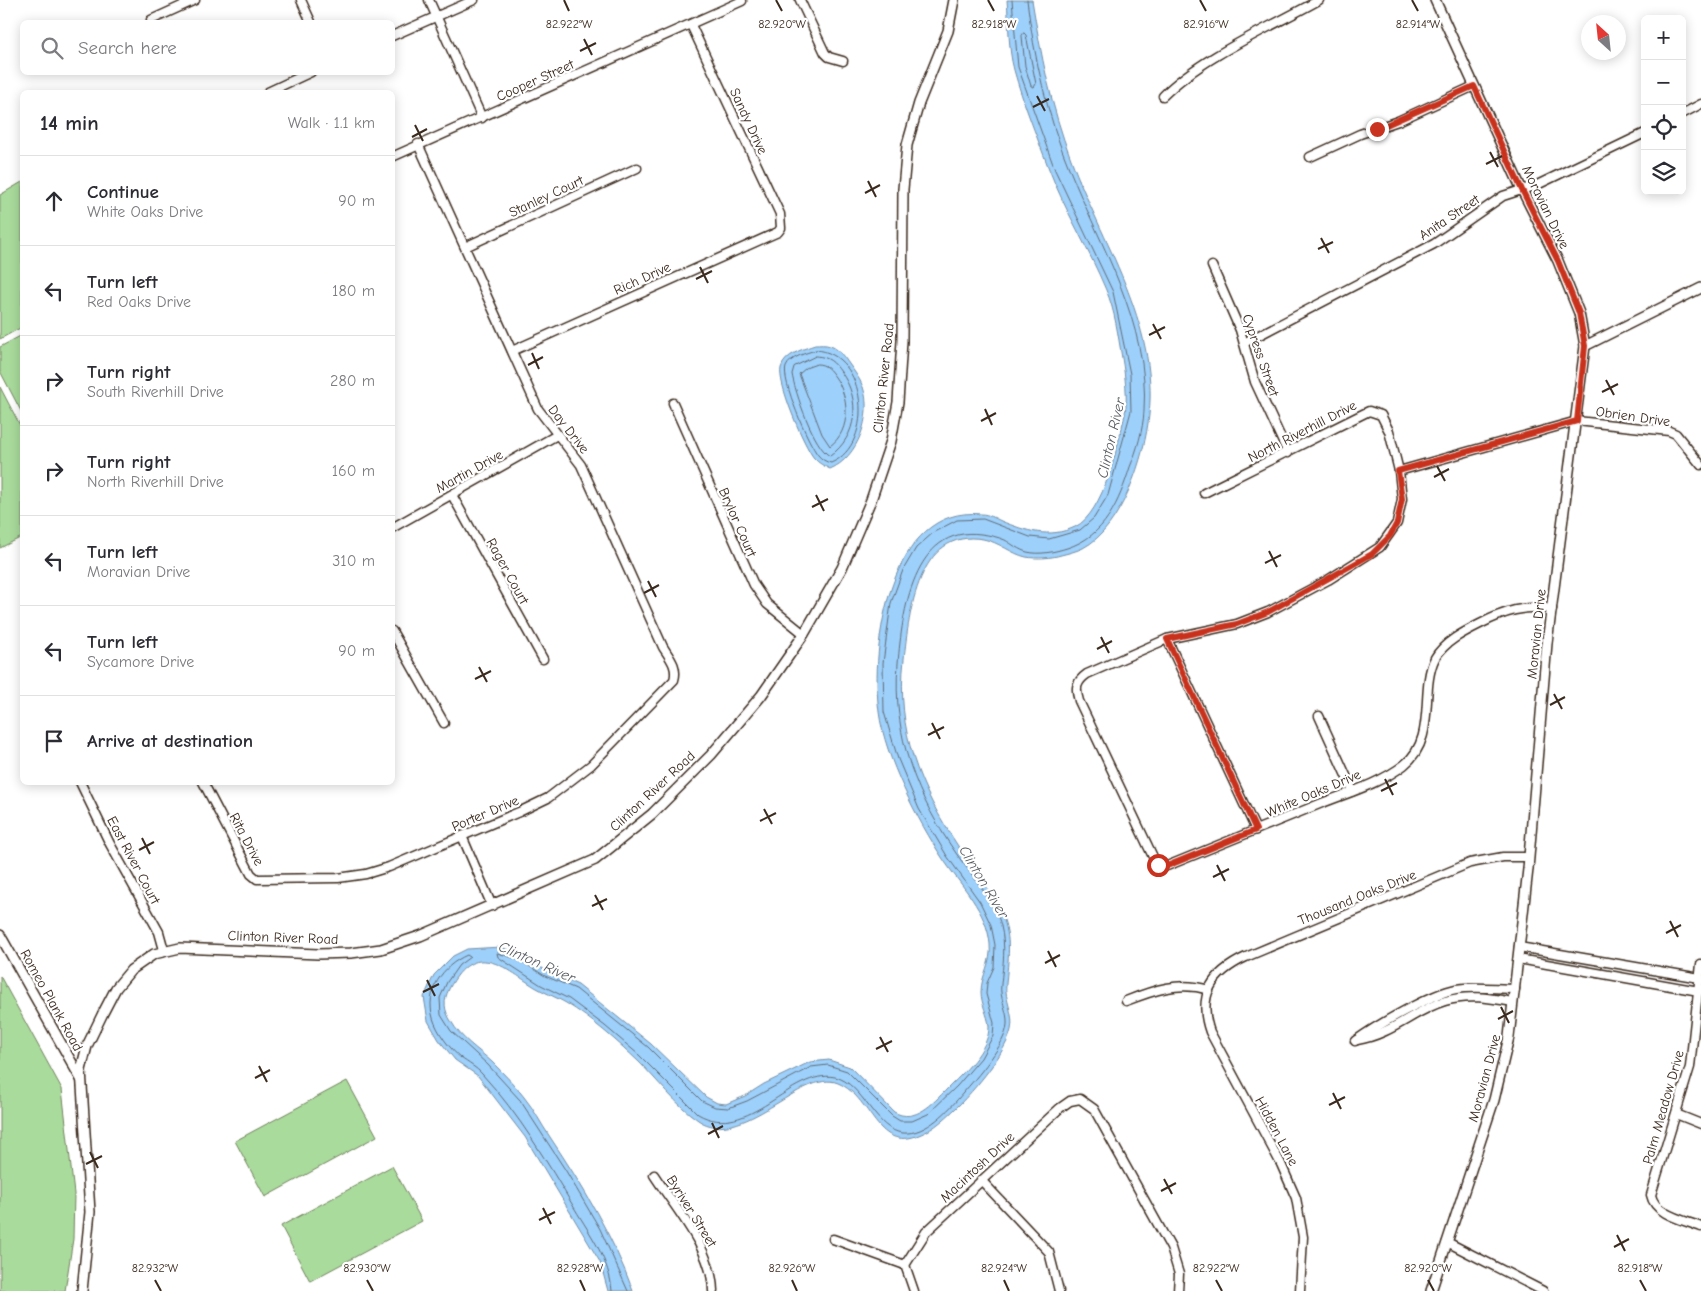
<!DOCTYPE html>
<html lang="en">
<head>
<meta charset="utf-8">
<style>
	:root { --surface:#fff; --page:#f2f2f3; --text:#2b2b33; --muted:#7c7c81; --line:#e1e1e2 }
	body { margin:0; font-family:"Comic Neue",sans-serif; background:var(--page); color:var(--text) }
	.controls { position:absolute; right:15px; top:15px; display:grid; overflow:hidden; border-radius:8px; box-shadow:0 2px 12px #0003 }
	.controls button { width:45px; height:45px; display:grid; place-items:center; padding:0; border:0; border-bottom:1px solid var(--line); background:var(--surface); color:var(--text); font:25px sans-serif }
	.compass { position:absolute; left:1581px; top:15px; width:45px; height:45px; border-radius:50%; background:var(--surface); box-shadow:0 2px 12px #0003; rotate:333deg }
	.stop { position:absolute; width:15px; height:15px; margin:-11px; border:4px solid #c8321e; border-radius:50%; background:#fff }
	.stop.end { background:#c8321e; border-color:#fff; box-shadow:0 1px 5px #0008 }
	.list { margin:0; padding:0; list-style:none }
	h2 { display:flex; justify-content:space-between; align-items:center; height:65px; margin:0; padding:0 20px; font-size:21px }
	h2 small { font-size:16px; font-weight:400; color:var(--muted) }
	.list li { display:grid; grid-template-columns:32px 1fr auto; gap:15px; align-items:center; box-sizing:border-box; height:90px; padding:0 20px; border-top:1px solid var(--line) }
	.list b { display:block; font-size:19px; white-space:nowrap }
	.list p { margin:0; font-size:16px; white-space:nowrap; color:var(--muted) }
	.list em { font-size:16px; font-style:normal; color:var(--muted) }
	.icon { flex:none; width:28px; height:28px; fill:none; stroke:currentColor; stroke-width:2; stroke-linecap:round; stroke-linejoin:round }
	.map { position:relative; flex:none; width:1701px; height:1291px; overflow:hidden }
	.search { position:absolute; background:var(--surface); box-shadow:0 2px 12px #0003; left:20px; top:20px; width:375px; height:55px; display:flex; align-items:center; gap:12px; box-sizing:border-box; padding:0 18px; border-radius:8px; color:var(--muted); font-size:19px }
	.panel { position:absolute; background:var(--surface); box-shadow:0 2px 12px #0003; left:20px; top:90px; width:375px; height:695px; border-radius:8px }
	.map>svg:first-child { display:block }
	.green { fill:#a9db9c; stroke:#72825d }
	.water { fill:#9dd0fb; stroke:#768ea3 }
	.lines { fill:none; stroke-linecap:round; stroke-linejoin:round }
	.shore { stroke:#626c76; stroke-width:1 }
	.minor-casing { stroke:#3b2a1e; stroke-width:11 }
	.tertiary-casing { stroke:#3b2a1e; stroke-width:12 }
	.minor { stroke:#fff; stroke-width:8 }
	.tertiary { stroke:#fff; stroke-width:9 }
	.route { stroke:#c8321e; stroke-width:6 }
	.ticks { fill:none; stroke:#3b2a1e; stroke-width:2 }
	.labels { text-anchor:middle; stroke-width:4.5; stroke-linejoin:round; paint-order:stroke }
	.street-label { font-size:14px; fill:#3b2a1e; stroke:#fff }
	.water-label { font-size:15px; font-style:italic; fill:#585c60; stroke:#fff }
	.ticks-label { font-size:12px; text-anchor:middle; fill:#3b2a1e; stroke:#fff; stroke-width:4.5; stroke-linejoin:round; paint-order:stroke }
</style>
</head>
<body>
<div class="map">
<svg width="1701" height="1291" viewBox="0 0 1701 1291">
	<rect width="100%" height="100%" fill="#fff"/>
	<filter id="ink" filterUnits="userSpaceOnUse"><feTurbulence type="fractalNoise" baseFrequency=".02" numOctaves="2"/><feDisplacementMap in="SourceGraphic" scale="10" xChannelSelector="R" yChannelSelector="G"/><feConvolveMatrix kernelMatrix="1 2 1 2 8 2 1 2 1" color-interpolation-filters="sRGB"/></filter>
	<g filter="url(#ink)">
		<g class="green">
			<polygon points="22,182 22,327 0,339 0,195"/>
			<polygon points="22,335 22,413 0,371 0,347"/>
			<polygon points="0,387 22,429 22,537 0,548"/>
			<polygon points="0,976 62,1089 74,1194 73,1239 65,1291 0,1291"/>
			<polygon points="347,1081 377,1136 265,1197 235,1141"/>
			<polygon points="392,1166 422,1221 310,1281 281,1226"/>
		</g>
		<g class="water">
			<path d="M1007,0H1032C1041,55 1051,107 1071,159C1101,241 1159,324 1149,415C1145,456 1122,528 1083,548C1077,551 1069,553 1061,555C1051,558 1037,559 1026,557C1012,554 999,542 983,539C918,528 909,613 904,659C896,731 919,787 958,846C973,869 992,890 1002,915C1012,938 1008,960 1006,984C1004,999 1015,1015 1011,1030C1005,1058 955,1114 931,1129C875,1162 876,1099 838,1083C802,1068 741,1150 698,1120C676,1105 658,1081 639,1062C617,1041 592,1019 566,1003C556,997 545,993 535,987C503,967 475,939 449,989C443,1001 444,1010 451,1021C461,1039 478,1049 492,1062C503,1073 515,1085 524,1097C534,1109 541,1124 550,1137C582,1185 613,1236 633,1291H608L600,1262L525,1137L478,1076L455,1060L439,1040L428,1021L424,997L434,975L453,956L467,949L501,947L521,955L547,971L578,985L651,1044L706,1097L717,1103L726,1104L745,1096L764,1084L810,1062L829,1060L850,1067L894,1112C915,1124 933,1103 947,1089C962,1074 990,1049 989,1026C988,1015 981,1004 981,992C981,975 992,963 990,944C987,911 961,886 943,859C918,821 885,758 879,712C870,647 890,504 981,514C988,514 995,518 1001,521C1026,531 1049,539 1075,527C1104,513 1118,444 1125,414C1128,397 1125,376 1122,358C1118,336 1115,310 1106,290C1089,249 1065,211 1049,169C1037,137 1023,103 1014,70C1008,48 1009,23 1007,0Z"/>
			<path d="M815,345C819,345 826,344 830,346C838,348 845,358 849,364C854,371 860,379 863,387C873,415 858,458 830,469C824,466 818,463 814,458C804,446 777,383 781,368C785,354 803,349 815,345Z"/>
		</g>
		<g class="lines">
			<g class="shore">
				<path d="M1012,0L1018,67L1055,170L1113,292L1130,374L1131,411L1108,495L1094,518L1080,530L1049,539L1030,537L983,519L957,520L934,532L916,548L903,570L891,603L883,663L884,712L898,759L919,809L947,856L980,902L991,925L995,945L994,967L987,983L986,994L994,1023L993,1036L981,1058L957,1086L928,1114L912,1121H900L892,1116L847,1071L828,1065L811,1067L747,1101L728,1108L715,1107L702,1101L648,1047L576,989L545,976L518,959L497,953L498,957L541,985L569,999L605,1026L639,1055L698,1114C748,1143 791,1068 835,1077C863,1083 875,1131 903,1133C926,1135 949,1110 963,1093C976,1078 1006,1045 1007,1024C1008,1011 999,998 1001,984C1003,964 1006,947 1001,926C995,901 973,877 958,856C917,798 892,736 898,663C902,614 913,525 981,534C989,535 998,537 1005,540C1012,544 1019,550 1027,552C1040,555 1054,552 1067,548C1105,536 1119,502 1130,467C1137,450 1143,430 1144,411C1150,324 1100,246 1069,168C1047,115 1034,57 1027,0"/>
				<polygon points="1024,33 1026,35 1036,84 1034,87 1031,86 1025,66 1022,36"/>
				<path d="M816,350C867,353 876,444 831,463C826,462 821,459 818,455C808,443 781,380 786,367C790,357 806,353 816,350Z"/>
				<path d="M816,356C829,357 834,362 841,372C861,399 858,436 830,456C814,448 795,392 792,374L794,367Z"/>
				<path d="M817,364C826,364 830,370 835,377C849,396 852,430 830,446L822,434L799,374L806,368Z"/>
				<path d="M612,1291C610,1261 590,1234 575,1209C547,1162 519,1114 482,1074C477,1068 468,1063 461,1058C450,1049 437,1032 433,1018C425,991 442,966 467,955L470,957L459,965L447,982L440,998L441,1015L451,1031L488,1065L520,1100L566,1171L600,1229L628,1291"/>
			</g>
			<defs>
				<g id="minor">
					<polyline points="301,0 311,22"/>
					<polyline points="429,0 482,118"/>
					<polyline points="800,0 825,53 829,57 843,61"/>
					<polyline points="151,20 195,0"/>
					<polyline points="392,36 474,0"/>
					<polyline points="268,92 311,72"/>
					<path d="M1163,96C1200,58 1271,27 1319,0"/>
					<polyline points="1682,114 1701,104"/>
					<polyline points="392,157 742,1"/>
					<polyline points="1310,157 1360,134 1398,121 1474,86"/>
					<polyline points="465,247 637,168"/>
					<polyline points="1212,266 1240,330 1255,382 1288,453"/>
					<polyline points="1244,343 1434,244 1503,196 1537,185 1645,133"/>
					<polyline points="512,351 778,232 781,228 780,214 691,25"/>
					<polyline points="673,403 754,585 767,604 804,634"/>
					<polyline points="1399,471 1577,421 1669,431 1676,434 1701,465"/>
					<path d="M1204,493L1369,411L1381,415L1389,431L1399,471L1402,499L1397,523L1380,547L1328,580L1268,612L1237,624L1167,639L1087,674C1076,682 1075,688 1079,701L1155,861L1160,866H1167C1219,845 1270,824 1322,803C1348,793 1381,783 1404,765C1438,738 1419,690 1435,658C1444,642 1464,632 1480,624C1505,611 1524,605 1552,609"/>
					<polyline points="452,495 543,659"/>
					<polyline points="392,528 557,435"/>
					<polyline points="392,631 444,723"/>
					<polyline points="1167,639 1256,830"/>
					<polyline points="1319,716 1353,791"/>
					<polyline points="80,782 110,844 159,932 164,950"/>
					<path d="M203,782L251,874L257,879L338,878L366,874L389,867L519,812L548,798L591,765L674,680C678,667 670,658 663,647L581,465L538,409L418,144"/>
					<polyline points="462,836 492,906"/>
					<polyline points="1519,947 1700,978"/>
					<polyline points="1518,959 1699,991"/>
					<path d="M1701,964L1690,1067L1651,1195C1655,1215 1684,1220 1701,1227"/>
					<path d="M1126,1001C1154,990 1179,981 1209,990"/>
					<path d="M1357,1040C1393,1034 1414,1010 1445,1001C1468,994 1490,998 1513,1002"/>
					<path d="M1355,1041C1377,1025 1431,994 1456,989C1475,986 1496,989 1515,989"/>
					<polyline points="1676,1114 1701,1124"/>
					<path d="M654,1175C676,1209 712,1249 713,1291"/>
					<polyline points="981,1180 1049,1252 1059,1291"/>
					<polyline points="833,1239 905,1265"/>
					<polyline points="1447,1242 1543,1291"/>
					<polyline points="905,1265 926,1232 1060,1108 1070,1101 1080,1099 1094,1109 1171,1248 1179,1274 1178,1291"/>
					<polyline points="905,1265 914,1291"/>
					<path d="M1300,1291L1303,1237L1296,1198L1281,1164L1210,1032C1197,995 1212,973 1246,957L1470,863L1503,857H1529"/>
				</g>
				<g id="tertiary">
					<polyline points="1585,346 1701,288"/>
					<polyline points="0,935 81,1079"/>
					<polyline points="82,1291 90,1212 81,1070 87,1046 103,1013 116,988 131,970 154,954 180,948 318,954 351,953 381,949 420,936 595,860 652,814 711,755 761,696 804,634 842,568 871,500 891,441 898,402 902,341 903,189 907,145 919,103 948,31 954,0"/>
					<polyline points="1431,1291 1494,1100 1509,1037 1528,869 1547,643 1585,346 1579,313 1558,261 1522,190 1435,0"/>
				</g>
			</defs>
			<use href="#minor" class="minor-casing"/>
			<use href="#tertiary" class="tertiary-casing"/>
			<use href="#minor" class="minor"/>
			<use href="#tertiary" class="tertiary"/>
		</g>
	</g>
	<g class="lines" filter="url(#ink)">
		<polyline class="route" points="1158,865 1167,866 1256,830 1167,639 1237,624 1268,612 1372,554 1390,536 1397,523 1402,499 1398,471 1577,421 1585,346 1579,313 1558,261 1522,190 1474,86 1377,129"/>
	</g>
	<path class="ticks" d="M564,0L569,11M776,0L782,11M988,0L994,11M1200,0L1206,11M1412,0L1418,11M584,39L592,55M580,51L596,43M1037,96L1045,111M1033,107L1049,99M415,125L423,141M412,137L427,129M1490,152L1498,167M1486,164L1502,156M868,181L876,197M865,193L880,185M1321,238L1329,253M1318,249L1333,242M700,267L708,283M696,279L712,271M1153,324L1161,339M1149,335L1165,327M532,353L539,369M528,365L543,357M1606,380L1614,395M1602,392L1618,384M985,409L992,425M981,421L996,413M1437,466L1445,481M1434,477L1449,469M816,495L824,511M812,507L828,499M1269,551L1277,567M1265,563L1281,555M648,581L656,597M644,593L659,585M1101,637L1109,653M1097,649L1112,641M479,667L487,682M475,679L491,671M1554,694L1562,709M1550,705L1565,697M932,723L940,739M928,735L944,727M1385,779L1393,795M1381,791L1397,783M764,809L772,824M760,821L776,813M142,838L150,854M139,850L154,842M1217,865L1225,881M1213,877L1229,869M595,895L603,910M592,906L607,899M1670,921L1678,937M1666,933L1681,925M1048,951L1056,967M1045,963L1060,955M427,980L435,996M423,992L439,984M1501,1007L1509,1023M1498,1019L1513,1011M880,1037L888,1052M876,1049L892,1041M259,1066L267,1082M255,1078L270,1070M1333,1093L1341,1109M1329,1105L1345,1097M712,1123L719,1138M708,1134L723,1126M90,1152L98,1168M86,1164L102,1156M1164,1179L1172,1194M1161,1191L1176,1183M543,1208L551,1224M539,1220L555,1212M1617,1235L1625,1251M1614,1247L1629,1239M155,1280L161,1291M367,1280L373,1291M580,1280L585,1291M792,1280L797,1291M1004,1280L1009,1291M1216,1280L1222,1291M1428,1280L1434,1291M1640,1280L1646,1291"/>
	<g class="labels">
		<g class="street-label">
			<text transform="translate(535 80) rotate(-24)" y="5">Cooper Street</text>
			<text transform="translate(749 121) rotate(65)" y="5">Sandy Drive</text>
			<text transform="translate(546 196) rotate(-25)" y="5">Stanley Court</text>
			<text transform="translate(1546 207) rotate(64)" y="5">Moravian Drive</text>
			<text transform="translate(1449 217) rotate(-34)" y="5">Anita Street</text>
			<text transform="translate(642 278) rotate(-24)" y="5">Rich Drive</text>
			<text transform="translate(1261 355) rotate(71)" y="5">Cypress Street</text>
			<text transform="translate(883 378) rotate(-84)" y="5">Clinton River Road</text>
			<text transform="translate(1633 416) rotate(8)" y="5">Obrien Drive</text>
			<text transform="translate(569 429) rotate(52)" y="5">Day Drive</text>
			<text transform="translate(1302 431) rotate(-27)" y="5">North Riverhill Drive</text>
			<text transform="translate(469 471) rotate(-29)" y="5">Martin Drive</text>
			<text transform="translate(738 522) rotate(66)" y="5">Brylor Court</text>
			<text transform="translate(508 571) rotate(61)" y="5">Rager Court</text>
			<text transform="translate(1536 634) rotate(-84)" y="5">Moravian Drive</text>
			<text transform="translate(652 791) rotate(-43)" y="5">Clinton River Road</text>
			<text transform="translate(1313 793) rotate(-23)" y="5">White Oaks Drive</text>
			<text transform="translate(485 813) rotate(-23)" y="5">Porter Drive</text>
			<text transform="translate(247 839) rotate(62)" y="5">Rita Drive</text>
			<text transform="translate(134 860) rotate(62)" y="5">East River Court</text>
			<text transform="translate(1357 897) rotate(-22)" y="5">Thousand Oaks Drive</text>
			<text transform="translate(283 937) rotate(2)" y="5">Clinton River Road</text>
			<text transform="translate(52 1000) rotate(61)" y="5">Romeo Plank Road</text>
			<text transform="translate(1484 1078) rotate(-75)" y="5">Moravian Drive</text>
			<text transform="translate(1663 1107) rotate(-74)" y="5">Palm Meadow Drive</text>
			<text transform="translate(1277 1131) rotate(62)" y="5">Hidden Lane</text>
			<text transform="translate(977 1167) rotate(-43)" y="5">Macintosh Drive</text>
			<text transform="translate(692 1211) rotate(58)" y="5">Byriver Street</text>
		</g>
		<g class="water-label">
			<text transform="translate(1111 438) rotate(-77)" y="5">Clinton River</text>
			<text transform="translate(984 882) rotate(59)" y="5">Clinton River</text>
			<text transform="translate(537 962) rotate(24)" y="5">Clinton River</text>
		</g>
	</g>
	<g class="ticks-label">
		<text x="569" y="28">82.922°W</text>
		<text x="782" y="28">82.920°W</text>
		<text x="994" y="28">82.918°W</text>
		<text x="1206" y="28">82.916°W</text>
		<text x="1418" y="28">82.914°W</text>
		<text x="155" y="1272">82.932°W</text>
		<text x="367" y="1272">82.930°W</text>
		<text x="580" y="1272">82.928°W</text>
		<text x="792" y="1272">82.926°W</text>
		<text x="1004" y="1272">82.924°W</text>
		<text x="1216" y="1272">82.922°W</text>
		<text x="1428" y="1272">82.920°W</text>
		<text x="1640" y="1272">82.918°W</text>
	</g>
</svg>
<div class="controls">
<button>+</button>
<button>−</button>
<button><svg class="icon" aria-label="locate" viewBox="0 0 24 24"><circle cx="12" cy="12" r="6"/><path d="M12 2v4M12 18v4M2 12h4M18 12h4"/></svg></button>
<button><svg class="icon" aria-label="layers" viewBox="0 0 24 24"><path d="M12 4l9 5-9 5-9-5zM3 14l9 5 9-5"/></svg></button>
</div>
<svg class="compass" viewBox="-18 -18 36 36"><path d="M0-13l5 13h-10z" fill="#e53935"/><path d="M0 13l5-13h-10z" fill="#7c7c81"/></svg>
<div class="stop" style="left:1158px;top:865px"></div>
<div class="stop end" style="left:1377px;top:129px"></div>
<div class="search"><svg class="icon" aria-label="search" viewBox="0 0 24 24"><circle cx="10" cy="10" r="6"/><path d="M15 15l6 6"/></svg>Search here</div>
<section class="panel">
<h2>14 min<small>Walk · 1.1 km</small></h2>
<ul class="list">
<li><svg class="icon" aria-label="ahead" viewBox="0 0 24 24"><path d="M12 20V5M6 11l6-6 6 6"/></svg><div><b>Continue</b><p>White Oaks Drive</p></div><em>90 m</em></li>
<li><svg class="icon" aria-label="left" viewBox="0 0 24 24"><path d="M17 20v-9H6M10 6l-5 5 5 5"/></svg><div><b>Turn left</b><p>Red Oaks Drive</p></div><em>180 m</em></li>
<li><svg class="icon" aria-label="right" viewBox="0 0 24 24"><path d="M7 20v-9h11M14 6l5 5-5 5"/></svg><div><b>Turn right</b><p>South Riverhill Drive</p></div><em>280 m</em></li>
<li><svg class="icon" aria-label="right" viewBox="0 0 24 24"><path d="M7 20v-9h11M14 6l5 5-5 5"/></svg><div><b>Turn right</b><p>North Riverhill Drive</p></div><em>160 m</em></li>
<li><svg class="icon" aria-label="left" viewBox="0 0 24 24"><path d="M17 20v-9H6M10 6l-5 5 5 5"/></svg><div><b>Turn left</b><p>Moravian Drive</p></div><em>310 m</em></li>
<li><svg class="icon" aria-label="left" viewBox="0 0 24 24"><path d="M17 20v-9H6M10 6l-5 5 5 5"/></svg><div><b>Turn left</b><p>Sycamore Drive</p></div><em>90 m</em></li>
<li><svg class="icon" aria-label="arrive" viewBox="0 0 24 24"><path d="M6 21V4h12l-3 4 3 4H6"/></svg><div><b>Arrive at destination</b></div></li>
</ul>
</section>
</div>
</body>
</html>
